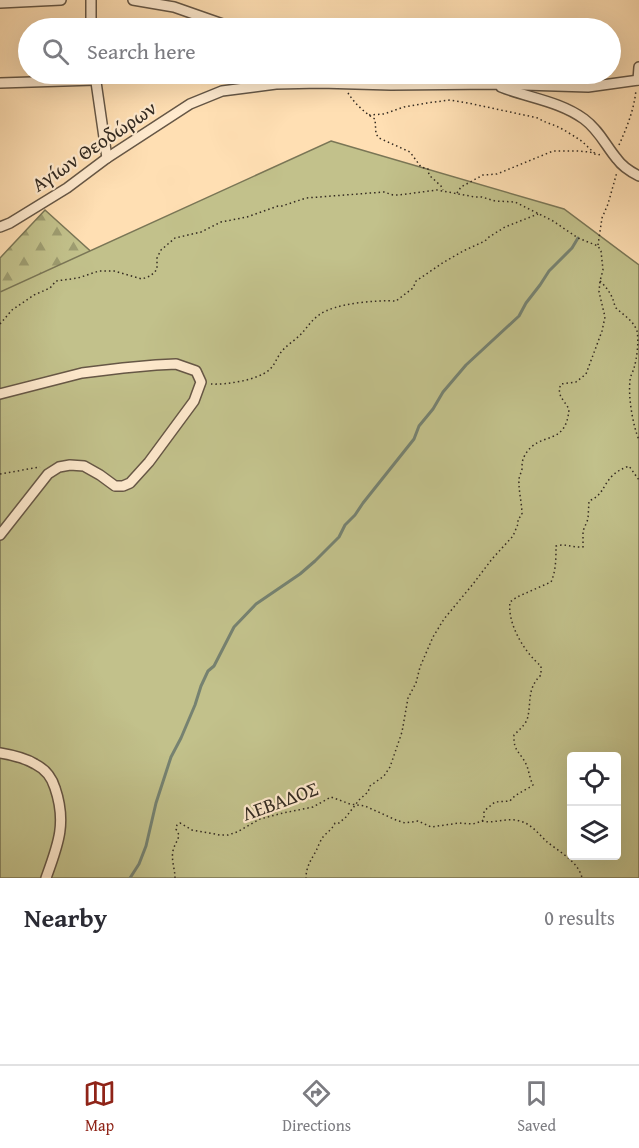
<!DOCTYPE html>
<html lang="en">
<head>
<meta charset="utf-8">
<style>
	:root { --surface:#fff; --page:#f2f2f3; --text:#2b2b33; --muted:#7c7c81; --line:#e1e1e2; --accent:#8f2418 }
	body { margin:0; font-family:"Gentium Book Plus",serif; background:var(--page); color:var(--text) }
	.controls { position:absolute; right:18px; bottom:18px; display:grid; overflow:hidden; border-radius:6px; box-shadow:0 6px 24px #0002 }
	.controls button { width:54px; height:54px; display:grid; place-items:center; padding:0; border:0; border-bottom:2px solid var(--line); background:var(--surface); color:var(--text); font:30px sans-serif }
	.list { margin:0; padding:0; list-style:none }
	h2 { display:flex; justify-content:space-between; align-items:center; height:78px; margin:0; padding:0 24px; font-size:26px }
	h2 small { font-size:20px; font-weight:400; color:var(--muted) }
	.icon { flex:none; width:33px; height:33px; fill:none; stroke:currentColor; stroke-width:2; stroke-linecap:round; stroke-linejoin:round }
	.map { position:relative; flex:none; width:639px; height:878px; overflow:hidden }
	.search { position:absolute; background:var(--surface); box-shadow:0 6px 24px #0002; left:18px; right:18px; top:18px; height:66px; display:flex; align-items:center; gap:15px; box-sizing:border-box; padding:0 21px; border-radius:33px; color:var(--muted); font-size:22px }
	.sheet { height:186px; background:var(--surface) }
	nav { display:flex; justify-content:space-around; align-items:center; box-sizing:border-box; height:84px; border-top:2px solid var(--line); background:var(--surface); font-size:16px; color:var(--muted) }
	nav a { display:grid; justify-items:center; gap:3px }
	nav .on { color:var(--accent) }
	.map>svg:first-child { display:block }
	.forest { fill:url(#forest-firs); stroke:#7a7656; stroke-width:1.5 }
	.cemetery { fill:url(#cemetery-stones); stroke:#7a7656; stroke-width:1.5 }
	.park { fill:#c2c18b; stroke:#7a7656; stroke-width:1.5; fill-rule:evenodd }
	.lines { fill:none; stroke-linecap:round; stroke-linejoin:round }
	.stream { stroke:#768271; stroke-width:3 }
	.minor-casing { stroke:#665746; stroke-width:12 }
	.path { stroke:#332a21; stroke-width:1.5; stroke-dasharray:1.5 3; stroke-linecap:butt }
	.minor { stroke:#ffeace; stroke-width:9 }
	.labels { text-anchor:middle; stroke-width:4.5; stroke-linejoin:round; paint-order:stroke }
	.street-label { font-size:20px; fill:#332a21; stroke:#ffeace }
</style>
</head>
<body>
<div class="map">
<svg width="639" height="878" viewBox="0 0 639 878">
	<defs>
		<pattern id="forest-firs" width="22" height="20" patternUnits="userSpaceOnUse" patternTransform="scale(1.5)"><rect width="22" height="20" fill="#c2c18b"/><path d="M5 1l3.5 6h-7zM16 11l3.5 6h-7z" fill="#9e9d71"/></pattern>
		<pattern id="cemetery-stones" width="16" height="16" patternUnits="userSpaceOnUse" patternTransform="scale(1.5)"><rect width="16" height="16" fill="#c2c18b"/><path d="M2 7V4a2 2 0 0 1 4 0v3zM10 15v-3a2 2 0 0 1 4 0v3z" fill="#9e9d71"/></pattern>
	</defs>
	<rect width="100%" height="100%" fill="#ffdfb3"/>
	<filter id="stains"><feTurbulence type="fractalNoise" baseFrequency=".00333" numOctaves="4"/><feColorMatrix values="0 0 0 0 .2 0 0 0 0 .09 0 0 0 0 .02 0 0 0 .5 -.17"/></filter>
	<radialGradient id="worn" r=".72"><stop offset=".6" stop-color="#630" stop-opacity="0"/><stop offset="1" stop-color="#630" stop-opacity=".3"/></radialGradient>
	<polygon class="forest" points="45,210 107,266 0,413 0,258"/>
	<polygon class="cemetery" points="383,74 413,74 413,81 383,82"/>
	<path class="park" d="M331,141L564,209L639,265V878H0V292ZM572,756H616V856H572Z"/>
	<g class="lines">
		<polyline class="stream" points="130,878 139,864 146,846 156,803 171,757 181,738 195,705 201,686 208,671 214,666 234,627 256,604 300,574 315,561 339,537 345,525 355,515 363,503 414,439 419,426 433,409 443,392 466,365 519,316 526,303 540,285 549,271 572,248 578,238"/>
		<defs>
			<g id="minor">
				<polyline points="91,0 91,28"/>
				<polyline points="133,0 174,7 234,28"/>
				<polyline points="0,3 61,0"/>
				<polyline points="95,75 107,158"/>
				<polyline points="638,80 639,67"/>
				<polyline points="0,83 95,80"/>
				<path d="M501,87C529,98 559,101 584,119C599,130 606,146 617,159C622,166 631,172 639,176"/>
				<polyline points="0,227 10,223 67,188 107,158 190,104 222,91 276,84 320,83 391,85 496,84 588,87 639,80"/>
				<polyline points="0,394 82,373 123,368 156,365 176,364 196,371 201,382 194,401 149,462 130,483 123,486 115,486 100,475 84,466 70,465 59,467 48,474 0,535"/>
				<path d="M0,753C12,755 25,758 35,764C45,769 52,778 55,788C67,823 58,845 46,878"/>
			</g>
		</defs>
		<use href="#minor" class="minor-casing"/>
		<g class="path">
			<path d="M348,93C354,103 365,113 375,119L376,134L379,138L410,152L421,167L428,169L429,175L441,186L443,190"/>
			<path d="M369,115L384,114L404,107L427,103L450,100L468,103L538,118C545,123 553,124 560,128C566,131 572,135 577,138C584,142 589,149 596,154"/>
			<path d="M619,145C627,127 634,110 636,90"/>
			<polyline points="457,193 461,187 483,175 497,174 553,151 578,151 590,152 597,155 603,154"/>
			<polyline points="598,245 602,218 608,204 617,172"/>
			<path d="M600,281C608,289 613,296 615,307C623,315 633,320 637,331C639,341 637,358 634,368C633,372 630,376 630,381C628,397 633,426 639,440"/>
			<path d="M0,324L12,310L34,295L50,288L56,281L78,278L99,271H114L142,279L150,276L155,272L157,268V258L161,250L175,238L201,232L221,222L247,217L278,206H282L306,198L384,192L393,195H399L437,190L475,197H482L495,201L515,202L553,221L578,238L598,246L601,251L603,270L600,281L599,292L605,317L602,331L586,374L576,382L561,384C556,395 564,400 569,409C566,448 539,430 525,455C522,460 522,464 522,469C521,474 518,478 519,483C519,493 522,504 522,515L518,519V524L513,536L492,559L473,584L444,619L433,637L420,667L416,683L408,698L402,732L390,767L384,776L370,786L368,792L359,800L346,817L339,823H335C332,830 327,832 323,837C320,841 318,847 316,851C311,860 306,867 306,878"/>
			<path d="M211,384C226,385 258,380 269,370C275,365 277,357 282,351C288,344 297,339 303,332C308,326 312,320 319,315C335,303 376,300 396,301L413,288L416,281L444,262L463,251L485,241L489,237L505,227L538,214"/>
			<polyline points="0,474 40,467"/>
			<path d="M482,821C495,824 507,817 520,821C531,824 538,833 546,841C558,851 579,862 582,878"/>
			<path d="M175,878C175,869 171,860 173,851C174,845 178,841 179,835L176,829L177,825L180,823L192,830L220,835H228L237,832L260,819L283,813L313,807L331,797L350,804L365,806L396,820L405,823L418,821L431,827L459,823L473,824L482,821L484,819V811L495,802L510,801C516,793 525,791 533,785C530,779 529,772 527,766C521,752 513,752 514,735C519,730 524,726 527,720C532,703 526,689 541,675V666C525,653 507,624 510,602L517,597L551,582C556,571 556,558 556,546C565,543 573,548 583,547V531L588,519L589,501C603,495 602,487 612,476C617,471 622,469 629,466L639,480"/>
		</g>
		<use href="#minor" class="minor"/>
	</g>
	<g class="labels">
		<g class="street-label">
			<text transform="translate(94 146) rotate(-34)" y="7">Αγίων Θεοδώρων</text>
			<text transform="translate(280 801) rotate(-20)" y="7">ΛΕΒΑΔΟΣ</text>
		</g>
	</g>
	<rect width="100%" height="100%" filter="url(#stains)"/>
	<rect width="100%" height="100%" fill="url(#worn)"/>
</svg>
<div class="controls">
<button><svg class="icon" aria-label="locate" viewBox="0 0 24 24"><circle cx="12" cy="12" r="6"/><path d="M12 2v4M12 18v4M2 12h4M18 12h4"/></svg></button>
<button><svg class="icon" aria-label="layers" viewBox="0 0 24 24"><path d="M12 4l9 5-9 5-9-5zM3 14l9 5 9-5"/></svg></button>
</div>
<div class="search"><svg class="icon" aria-label="search" viewBox="0 0 24 24"><circle cx="10" cy="10" r="6"/><path d="M15 15l6 6"/></svg>Search here</div>
</div>
<section class="sheet">
<h2>Nearby<small>0 results</small></h2>
<ul class="list">
</ul>
</section>
<nav>
<a class="on"><svg class="icon" aria-label="map" viewBox="0 0 24 24"><path d="M3 6l6-2 6 2 6-2v14l-6 2-6-2-6 2zM9 4v14M15 6v14"/></svg>Map</a>
<a><svg class="icon" aria-label="directions" viewBox="0 0 24 24"><path d="M12 3l9 9-9 9-9-9zM9 14v-3h6M13 9l2 2-2 2"/></svg>Directions</a>
<a><svg class="icon" aria-label="saved" viewBox="0 0 24 24"><path d="M7 4h10v16l-5-4-5 4z"/></svg>Saved</a>
</nav>
</body>
</html>
